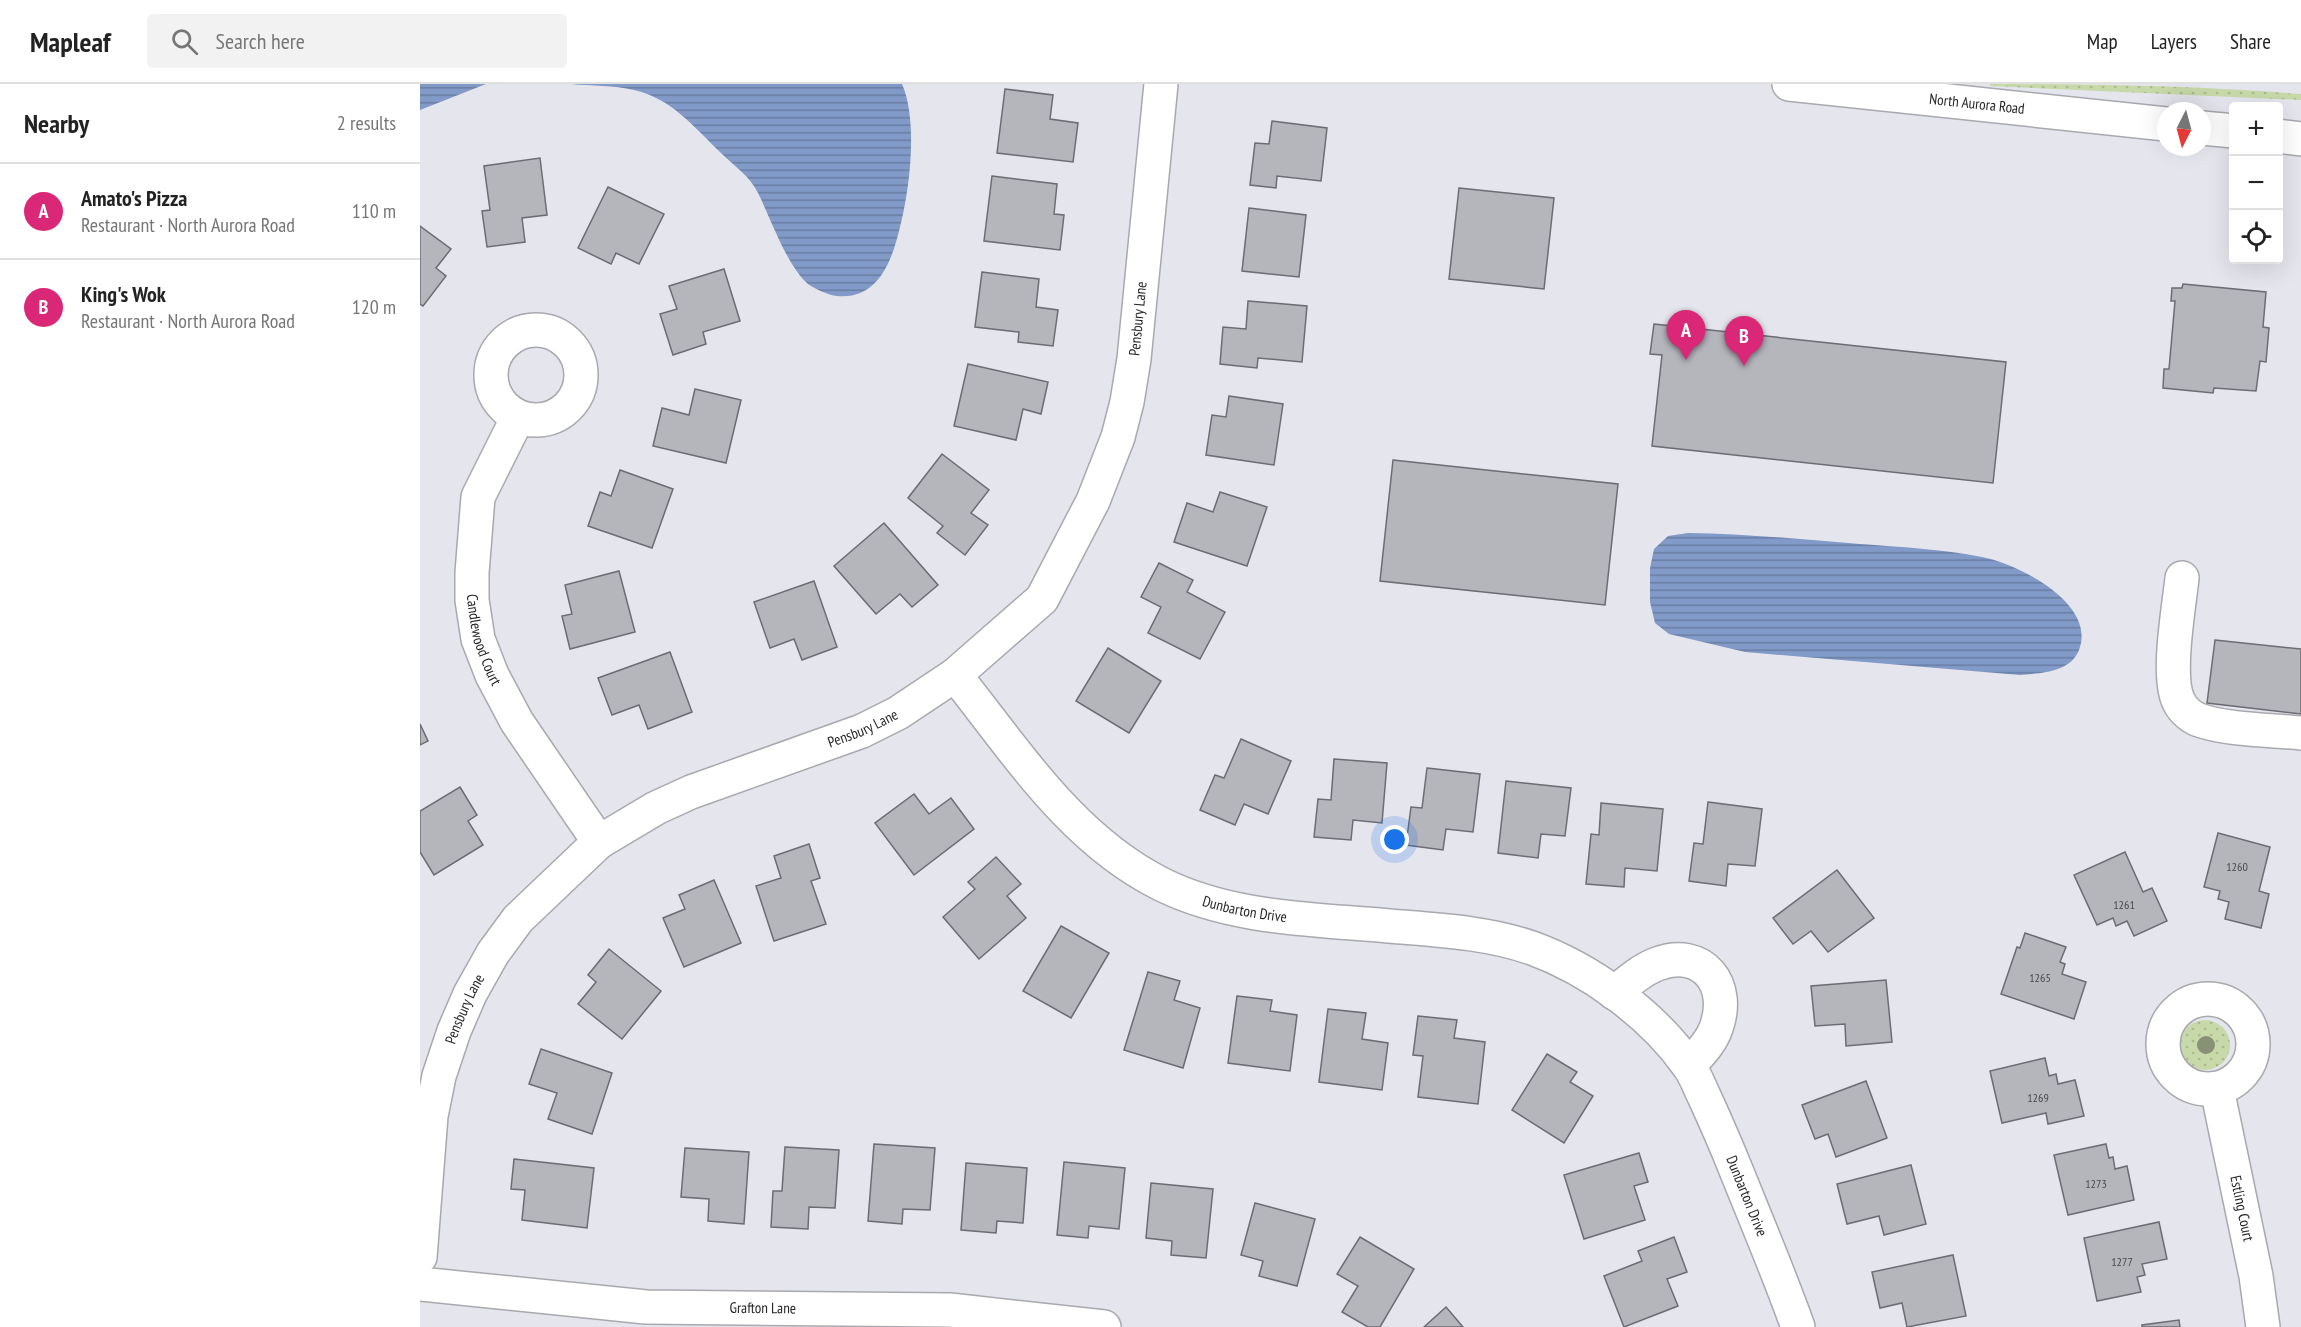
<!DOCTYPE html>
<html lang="en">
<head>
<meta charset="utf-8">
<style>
	:root { --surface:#fff; --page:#f2f2f2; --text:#222; --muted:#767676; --line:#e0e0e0; --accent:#db2777 }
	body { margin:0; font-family:"PT Sans Narrow",sans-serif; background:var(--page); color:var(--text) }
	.controls { position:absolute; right:18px; top:18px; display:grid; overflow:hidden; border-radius:6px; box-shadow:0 6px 24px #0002 }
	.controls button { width:54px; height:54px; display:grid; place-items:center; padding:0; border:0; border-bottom:2px solid var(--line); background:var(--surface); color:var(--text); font:30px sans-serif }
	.compass { position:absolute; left:1737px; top:18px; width:54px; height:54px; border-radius:50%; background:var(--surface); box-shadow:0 6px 24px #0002; rotate:186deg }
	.you { position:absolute; left:975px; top:756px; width:21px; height:21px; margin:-15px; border:4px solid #fff; border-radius:50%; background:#1a73e8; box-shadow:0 0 0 9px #1a73e833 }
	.badge { display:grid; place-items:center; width:39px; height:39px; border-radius:50%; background:var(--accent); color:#fff; font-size:20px; font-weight:700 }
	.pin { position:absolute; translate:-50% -50px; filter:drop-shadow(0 2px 3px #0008) }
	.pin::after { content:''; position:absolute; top:32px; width:21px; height:18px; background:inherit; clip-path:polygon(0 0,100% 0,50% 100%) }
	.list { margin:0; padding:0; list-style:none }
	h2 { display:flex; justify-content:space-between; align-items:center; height:78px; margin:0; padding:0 24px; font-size:26px }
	h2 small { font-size:20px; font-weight:400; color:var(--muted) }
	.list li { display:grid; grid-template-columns:39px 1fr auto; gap:18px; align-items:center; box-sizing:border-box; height:96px; padding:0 24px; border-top:2px solid var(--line) }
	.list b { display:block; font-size:22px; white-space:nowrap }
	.list p { margin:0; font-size:20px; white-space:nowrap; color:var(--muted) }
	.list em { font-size:20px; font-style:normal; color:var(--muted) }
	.icon { flex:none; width:33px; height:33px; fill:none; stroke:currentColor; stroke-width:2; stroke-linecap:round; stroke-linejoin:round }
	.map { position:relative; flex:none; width:1881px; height:1243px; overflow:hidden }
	header { display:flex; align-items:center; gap:36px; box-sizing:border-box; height:84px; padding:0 30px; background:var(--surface); border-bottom:2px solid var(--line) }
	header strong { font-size:28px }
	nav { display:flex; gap:33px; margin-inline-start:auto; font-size:21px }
	.search { width:420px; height:54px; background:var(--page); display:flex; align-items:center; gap:15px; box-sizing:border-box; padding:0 21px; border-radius:6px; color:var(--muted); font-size:22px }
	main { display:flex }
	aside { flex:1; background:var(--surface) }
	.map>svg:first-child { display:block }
	.grass { fill:url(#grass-dots) }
	.water { fill:url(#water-rules) }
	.building { fill:#b5b5bc; stroke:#6c6c73; stroke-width:1.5 }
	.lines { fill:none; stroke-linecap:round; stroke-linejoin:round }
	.minor-casing { stroke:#a8a8af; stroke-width:36 }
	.major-casing { stroke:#a8a8af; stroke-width:36 }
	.minor { stroke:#fff; stroke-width:33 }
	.major { stroke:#fff; stroke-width:33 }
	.tree { fill:#889075 }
	.labels { text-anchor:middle; stroke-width:5; stroke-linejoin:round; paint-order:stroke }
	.number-label { font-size:12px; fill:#49494c }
	.street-label { font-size:15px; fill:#252527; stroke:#f3f3fa }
</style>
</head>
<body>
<header>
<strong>Mapleaf</strong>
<div class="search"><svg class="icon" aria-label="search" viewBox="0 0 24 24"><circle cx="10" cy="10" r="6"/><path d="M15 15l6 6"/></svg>Search here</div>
<nav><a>Map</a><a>Layers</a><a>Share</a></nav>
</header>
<main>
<aside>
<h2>Nearby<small>2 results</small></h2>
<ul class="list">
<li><span class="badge">A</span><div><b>Amato's Pizza</b><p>Restaurant · North Aurora Road</p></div><em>110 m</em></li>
<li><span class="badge">B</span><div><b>King's Wok</b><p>Restaurant · North Aurora Road</p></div><em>120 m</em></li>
</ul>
</aside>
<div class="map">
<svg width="1881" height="1243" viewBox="0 0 1881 1243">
	<defs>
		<pattern id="grass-dots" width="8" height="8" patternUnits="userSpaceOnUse" patternTransform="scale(1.5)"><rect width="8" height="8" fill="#c8d9a9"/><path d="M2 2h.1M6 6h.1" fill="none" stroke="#acba91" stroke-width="1.8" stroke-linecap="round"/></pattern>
		<pattern id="water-rules" width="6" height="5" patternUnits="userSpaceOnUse" patternTransform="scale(1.5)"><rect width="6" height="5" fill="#819ac7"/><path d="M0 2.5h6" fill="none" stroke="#697da2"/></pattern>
	</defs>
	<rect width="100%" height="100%" fill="#e5e5ed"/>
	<g class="grass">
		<path d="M1570,0C1674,0 1778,2 1881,10V16L1570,2Z"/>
		<circle cx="1785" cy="961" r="25"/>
	</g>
	<g class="water">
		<polygon points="0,0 66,0 0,26"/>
		<path d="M151,0H482C498,36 490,105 480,143C472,177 458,216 417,212C408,211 395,205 388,200C367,182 351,135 338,109C330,92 314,82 301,69C275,44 251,14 214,6C194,1 171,2 151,0Z"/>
		<path d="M1268,449C1325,450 1382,455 1440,460C1480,463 1522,465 1562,473C1598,480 1677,519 1659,566C1650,589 1620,589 1600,591L1325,568L1249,550L1235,539L1230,518V484L1234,465L1248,452Z"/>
	</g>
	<g class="building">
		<polygon points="585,5 633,11 630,35 658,39 653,78 577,69"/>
		<polygon points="852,37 907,44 901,97 857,92 856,104 830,101 835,59 849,60"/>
		<polygon points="120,74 127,131 102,134 105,158 67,163 62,127 70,126 64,82"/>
		<polygon points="572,92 637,100 634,130 644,131 640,166 564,157"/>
		<polygon points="188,103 244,130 219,180 196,169 191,180 158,164"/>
		<polygon points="1039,104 1134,114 1124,205 1029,195"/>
		<polygon points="829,124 886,131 879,193 822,187"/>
		<polygon points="0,142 31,165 16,184 26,192 3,222 0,220"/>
		<polygon points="304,185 320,237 283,248 286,260 253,271 240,230 257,225 249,202"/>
		<polygon points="562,188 619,195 616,223 638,226 633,262 598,258 599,248 555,243"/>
		<polygon points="1763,200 1846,208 1843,243 1849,244 1846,278 1840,277 1836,307 1794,304 1793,309 1743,304 1744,285 1749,285 1755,217 1751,217 1752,204 1762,204"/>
		<polygon points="828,217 887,222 882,278 838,274 837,284 800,280 803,243 826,245"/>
		<polygon points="1234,240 1586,278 1573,399 1232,362 1242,271 1230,270"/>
		<polygon points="548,280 628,298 621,330 603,325 596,356 534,342"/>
		<polygon points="275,305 321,316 306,379 233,362 242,324 269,331"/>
		<polygon points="809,312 863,320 854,381 786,371 792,331 806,333"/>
		<polygon points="522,370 569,406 551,429 568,441 545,471 517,449 523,442 488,414"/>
		<polygon points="973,376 1198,400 1185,521 960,497"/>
		<polygon points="200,386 253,405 232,464 168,442 180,408 191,412"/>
		<polygon points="800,408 847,423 827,482 754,458 767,419 793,428"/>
		<polygon points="464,439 518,501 492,523 480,510 456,530 414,482"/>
		<polygon points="739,479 773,496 767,508 805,528 780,575 728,549 741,523 721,513"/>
		<polygon points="199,487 215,548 150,565 142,532 152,530 145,501"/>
		<polygon points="394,497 417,563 382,576 374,555 350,564 334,518"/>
		<polygon points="1795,556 1881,565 1881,630 1787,619"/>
		<polygon points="688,564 741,597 709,649 656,617"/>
		<polygon points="250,568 272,628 228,645 219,621 192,631 178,594"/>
		<polygon points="0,640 8,657 0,661"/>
		<polygon points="821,655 871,677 848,730 824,720 815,741 780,726 795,691 804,694"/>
		<polygon points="914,675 967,679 962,739 933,736 931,756 894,753 898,715 911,716"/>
		<polygon points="1007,684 1060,690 1053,748 1026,745 1023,766 986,761 991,723 1002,724"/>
		<polygon points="1086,697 1151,704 1145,752 1121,750 1118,774 1078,769"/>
		<polygon points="40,703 57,731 48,737 63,761 14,791 0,768 0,727"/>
		<polygon points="494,710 509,730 531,714 554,745 494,791 455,739"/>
		<polygon points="1288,718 1342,725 1335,782 1308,780 1306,802 1269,797 1274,759 1283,760"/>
		<polygon points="1181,719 1243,725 1237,787 1205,784 1204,803 1166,800 1171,750 1179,751"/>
		<polygon points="1798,749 1850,763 1839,807 1849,810 1841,844 1805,835 1809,818 1798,815 1800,807 1784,803"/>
		<polygon points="389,760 400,794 391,797 406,840 354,857 336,802 361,794 354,772"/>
		<polygon points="1705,768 1723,808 1732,804 1747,837 1714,852 1707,837 1696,842 1693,834 1677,841 1654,791"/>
		<polygon points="576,773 601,800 587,812 606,834 559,875 523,833 555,805 548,798"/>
		<polygon points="1417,786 1454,834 1408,868 1391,847 1373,860 1353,834"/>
		<polygon points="294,796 321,859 264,883 243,834 265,825 259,811"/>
		<polygon points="641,842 689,869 651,934 603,907"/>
		<polygon points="1605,849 1646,863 1640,878 1645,880 1642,890 1666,898 1654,935 1581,910 1597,863 1600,864"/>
		<polygon points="189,865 241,907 202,955 158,920 176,898 168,891"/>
		<polygon points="728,888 760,897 754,916 780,924 763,984 704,966"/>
		<polygon points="1466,896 1472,958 1426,962 1425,940 1395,942 1391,902"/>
		<polygon points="817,912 852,916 850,927 877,931 870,987 808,979"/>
		<polygon points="908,925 946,929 942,955 968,959 962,1006 899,998"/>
		<polygon points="998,932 1037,936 1034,954 1065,958 1058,1020 998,1013 1003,972 993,971"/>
		<polygon points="121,965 192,989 172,1050 128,1035 137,1009 109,1000"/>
		<polygon points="1127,970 1157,988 1150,998 1173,1012 1144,1059 1092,1026"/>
		<polygon points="1625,974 1629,992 1636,990 1638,1000 1655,996 1664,1032 1628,1040 1626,1029 1582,1039 1570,987"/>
		<polygon points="1446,997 1467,1054 1416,1073 1408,1050 1395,1055 1382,1021"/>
		<polygon points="454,1060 515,1064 510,1126 483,1125 482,1140 448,1137"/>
		<polygon points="1686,1060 1689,1074 1693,1073 1695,1085 1707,1082 1714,1116 1648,1131 1634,1071"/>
		<polygon points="365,1063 419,1066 415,1124 389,1123 388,1145 351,1143 353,1107 362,1107"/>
		<polygon points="265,1064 329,1068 324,1140 288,1137 289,1115 261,1113"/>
		<polygon points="1219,1069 1228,1098 1214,1102 1225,1136 1164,1155 1144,1091"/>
		<polygon points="94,1075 174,1084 167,1144 102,1136 105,1106 91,1105"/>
		<polygon points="644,1078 705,1084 699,1145 669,1142 668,1154 637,1151"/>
		<polygon points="546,1079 607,1084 603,1139 577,1137 576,1149 541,1146"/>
		<polygon points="1491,1081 1506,1140 1464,1151 1459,1132 1427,1140 1417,1100"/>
		<polygon points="731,1099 793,1105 786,1174 751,1171 752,1157 726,1154"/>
		<polygon points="835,1119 895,1135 877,1202 839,1192 843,1177 821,1171"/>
		<polygon points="1739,1138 1747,1175 1722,1180 1725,1191 1717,1193 1721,1208 1677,1217 1664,1154"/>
		<polygon points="940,1153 994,1185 960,1243 948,1243 922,1228 938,1202 917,1190"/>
		<polygon points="1254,1153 1267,1188 1247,1195 1258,1222 1204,1243 1184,1192 1222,1177 1218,1167"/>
		<polygon points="1533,1171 1546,1232 1487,1243 1482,1219 1460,1224 1452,1188"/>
		<polygon points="1026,1223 1043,1243 1004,1243"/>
		<polygon points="1759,1236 1760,1243 1722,1243 1722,1241"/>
	</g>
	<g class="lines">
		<defs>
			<g id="minor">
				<circle cx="116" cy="291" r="45"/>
				<path id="s1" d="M98,333L58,413L52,489V516L58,555L72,591L97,638L179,758"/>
				<path d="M1762,494C1759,523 1746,594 1759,618C1763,626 1771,633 1779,636C1807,646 1851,646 1881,649"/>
				<path id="s2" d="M535,591C596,667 651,755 741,800C811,835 893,835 969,842C1016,846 1066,848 1112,864C1170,885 1232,930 1268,981C1275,990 1279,1002 1284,1012C1295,1036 1306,1061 1316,1086C1337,1138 1359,1190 1378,1243"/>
				<path d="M1194,909C1207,899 1221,886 1237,880C1283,863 1312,901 1296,944C1291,959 1279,970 1269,982"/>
				<circle cx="1788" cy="960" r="45"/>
				<path id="s3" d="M1797,1005L1836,1192L1843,1243"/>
				<path id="s4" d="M0,1173L11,1032L19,992L34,947L50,910L73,869L98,835L179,758L236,724L271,708L442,647L478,629L535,591L622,515L673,417L698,353L707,318L714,275L741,0"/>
				<path id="s5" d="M0,1200L226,1223L530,1226L684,1243"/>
			</g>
			<g id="major">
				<path id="s6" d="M1369,0L1746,40"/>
				<polyline points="1782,44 1814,47"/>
				<polyline points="1858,52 1881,55"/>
			</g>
		</defs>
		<use href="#minor" class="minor-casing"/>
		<use href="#major" class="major-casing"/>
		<use href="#minor" class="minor"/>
		<use href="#major" class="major"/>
	</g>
	<circle class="tree" cx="1786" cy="961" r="9"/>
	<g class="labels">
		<g class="number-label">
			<text x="1817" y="787">1260</text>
			<text x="1704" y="825">1261</text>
			<text x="1620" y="898">1265</text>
			<text x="1618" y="1018">1269</text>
			<text x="1676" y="1104">1273</text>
			<text x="1702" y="1182">1277</text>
		</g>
		<g class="street-label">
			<text dy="5" stroke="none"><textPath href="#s6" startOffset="189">North Aurora Road</textPath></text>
			<text dy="5" stroke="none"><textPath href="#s4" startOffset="1281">Pensbury Lane</textPath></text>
			<text dy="5" stroke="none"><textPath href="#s1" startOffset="234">Candlewood Court</textPath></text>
			<text dy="5" stroke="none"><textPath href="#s4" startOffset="759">Pensbury Lane</textPath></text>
			<text dy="5" stroke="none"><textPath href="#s2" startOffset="384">Dunbarton Drive</textPath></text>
			<text dy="5" stroke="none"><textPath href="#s4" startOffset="254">Pensbury Lane</textPath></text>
			<text dy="5" stroke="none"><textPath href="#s2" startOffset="1016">Dunbarton Drive</textPath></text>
			<text dy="5" stroke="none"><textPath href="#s3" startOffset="122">Estling Court</textPath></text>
			<text dy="5" stroke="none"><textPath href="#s5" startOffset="344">Grafton Lane</textPath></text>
		</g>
	</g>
</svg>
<div class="controls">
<button>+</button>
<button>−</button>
<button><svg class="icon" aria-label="locate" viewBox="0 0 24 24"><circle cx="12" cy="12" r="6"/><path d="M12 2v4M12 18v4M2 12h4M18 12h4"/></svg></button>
</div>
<svg class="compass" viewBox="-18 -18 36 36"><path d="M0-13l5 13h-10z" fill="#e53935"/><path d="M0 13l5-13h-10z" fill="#767676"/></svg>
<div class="you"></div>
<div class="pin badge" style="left:1266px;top:276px">A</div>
<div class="pin badge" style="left:1324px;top:282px">B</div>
</div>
</main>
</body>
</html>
